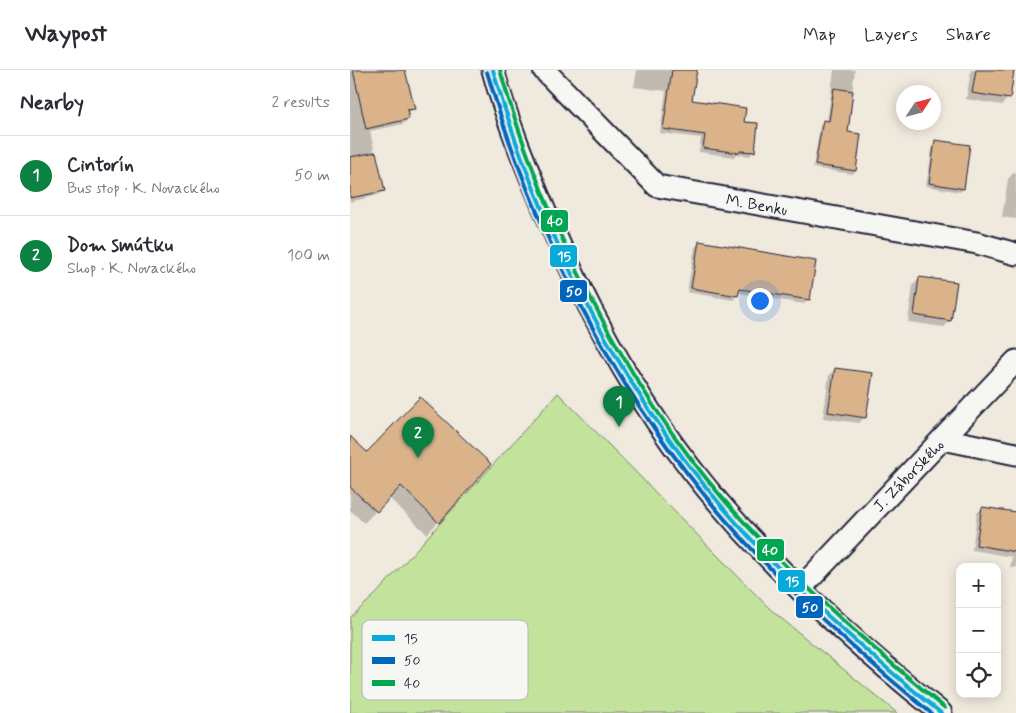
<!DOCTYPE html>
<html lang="en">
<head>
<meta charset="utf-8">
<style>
	:root { --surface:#fff; --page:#f2f2f3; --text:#2b2b33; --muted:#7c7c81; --line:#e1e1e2; --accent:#0b8043 }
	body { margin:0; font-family:Mynerve,sans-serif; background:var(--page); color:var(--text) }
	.controls { position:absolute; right:15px; bottom:15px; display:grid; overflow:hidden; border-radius:10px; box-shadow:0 2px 12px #0003 }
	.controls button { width:45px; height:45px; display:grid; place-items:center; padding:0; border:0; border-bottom:1px solid var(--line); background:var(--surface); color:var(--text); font:25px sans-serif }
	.compass { position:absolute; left:546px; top:15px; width:45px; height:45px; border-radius:50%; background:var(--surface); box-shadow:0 2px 12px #0003; rotate:54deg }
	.you { position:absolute; left:409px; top:230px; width:18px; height:18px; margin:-12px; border:4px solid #fff; border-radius:50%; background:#1a73e8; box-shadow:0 0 0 8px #1a73e833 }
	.badge { display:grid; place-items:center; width:32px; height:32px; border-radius:50%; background:var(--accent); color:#fff; font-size:16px; font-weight:700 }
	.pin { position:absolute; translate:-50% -41px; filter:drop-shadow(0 1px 2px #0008) }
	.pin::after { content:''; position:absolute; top:26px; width:18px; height:15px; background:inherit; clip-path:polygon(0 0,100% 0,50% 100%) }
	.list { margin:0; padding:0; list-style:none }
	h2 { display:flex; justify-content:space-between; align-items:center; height:65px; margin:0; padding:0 20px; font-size:21px }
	h2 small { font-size:16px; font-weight:400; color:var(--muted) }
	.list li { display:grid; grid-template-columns:32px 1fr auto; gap:15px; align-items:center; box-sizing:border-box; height:80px; padding:0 20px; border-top:1px solid var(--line) }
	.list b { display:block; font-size:19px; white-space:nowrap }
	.list p { margin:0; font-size:16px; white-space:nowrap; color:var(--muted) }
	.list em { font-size:16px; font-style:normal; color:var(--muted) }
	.icon { flex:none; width:28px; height:28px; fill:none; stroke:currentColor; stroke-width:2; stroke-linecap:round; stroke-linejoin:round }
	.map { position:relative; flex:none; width:666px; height:643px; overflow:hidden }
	header { display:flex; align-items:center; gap:30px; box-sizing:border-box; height:70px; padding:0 25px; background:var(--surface); border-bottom:1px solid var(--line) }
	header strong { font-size:24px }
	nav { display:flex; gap:28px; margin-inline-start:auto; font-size:18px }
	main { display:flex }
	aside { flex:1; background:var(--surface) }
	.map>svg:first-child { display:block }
	.green { fill:#c3e39c; stroke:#72826c }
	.shadow { fill:#0003 }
	.building { fill:#dab38b; stroke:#22223b }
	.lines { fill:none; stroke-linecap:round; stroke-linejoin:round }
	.street-casing { stroke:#22223b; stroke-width:25 }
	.street { stroke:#f6f6f2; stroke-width:21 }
	.bus-1-casing { stroke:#f6f6f2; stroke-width:8 }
	.bus-2-casing { stroke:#f6f6f2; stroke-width:8 }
	.bus-3-casing { stroke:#f6f6f2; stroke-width:8 }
	.bus-1 { stroke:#07aad8; stroke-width:4 }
	.bus-2 { stroke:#0065bd; stroke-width:4 }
	.bus-3 { stroke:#00a651; stroke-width:4 }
	.labels { text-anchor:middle; stroke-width:4.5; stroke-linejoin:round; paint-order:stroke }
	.street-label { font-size:16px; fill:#22223b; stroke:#f6f6f2 }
	.key { fill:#f6f6f2; stroke:#b6b6bb; stroke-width:1 }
	.key-label { font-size:14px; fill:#22223b }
	.line-badge { stroke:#f6f6f2; stroke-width:2 }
	.badge-label { font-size:14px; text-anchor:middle; font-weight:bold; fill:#fff }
</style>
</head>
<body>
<header>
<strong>Waypost</strong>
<nav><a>Map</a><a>Layers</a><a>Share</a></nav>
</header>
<main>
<aside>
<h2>Nearby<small>2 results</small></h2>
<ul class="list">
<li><span class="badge">1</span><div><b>Cintorín</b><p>Bus stop · K. Novackého</p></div><em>50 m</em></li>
<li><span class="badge">2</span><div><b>Dom smútku</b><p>Shop · K. Novackého</p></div><em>100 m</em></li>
</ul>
</aside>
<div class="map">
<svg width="666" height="643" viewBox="0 0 666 643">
	<rect width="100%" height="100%" fill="#f0e9dd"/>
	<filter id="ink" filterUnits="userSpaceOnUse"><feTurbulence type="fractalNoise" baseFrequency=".02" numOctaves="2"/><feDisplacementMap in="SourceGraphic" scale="10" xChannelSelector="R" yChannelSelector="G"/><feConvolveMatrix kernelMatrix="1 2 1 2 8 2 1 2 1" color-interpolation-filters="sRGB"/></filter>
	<g filter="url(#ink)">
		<polygon class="green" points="208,323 421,540 547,643 0,643 0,548 26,524"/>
		<g class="shadow">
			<polygon points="0,0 55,0 64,38 57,44 58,49 53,54 20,61 33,120 28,125 0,132"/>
			<polygon points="287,0 345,0 341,31 392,53 403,82 400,86 387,84 384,87 349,82 351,68 310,63 316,21 284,17"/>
			<polygon points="484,0 505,0 497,63 505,101 502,104 463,98 470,55 473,52 477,52"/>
			<polygon points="621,0 663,0 658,28 652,35 616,29"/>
			<polygon points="586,71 613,119 610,122 576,116 583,74"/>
			<polygon points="664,102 666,103 666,149 652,147 658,109"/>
			<polygon points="350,172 459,229 454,234 388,223 383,230 337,222 345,177"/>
			<polygon points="570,208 605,213 600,251 594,257 558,252 563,215"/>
			<polygon points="485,299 515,347 509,353 473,348 479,305"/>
			<polygon points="0,381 17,384 88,452 77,464 39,428 14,453 0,440"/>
			<polygon points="632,438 666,443 666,498 660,497 662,487 622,480 627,443"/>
		</g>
		<g class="building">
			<polygon points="3,0 55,0 65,39 57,40 59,49 16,59"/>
			<polygon points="322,0 347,0 342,30 396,38 394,52 408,53 405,82 390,81 389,83 353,78 355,65 313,59"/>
			<polygon points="626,0 664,0 660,29 622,23"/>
			<polygon points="484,18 503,21 498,62 511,64 506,101 465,95 473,50 479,51"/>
			<polygon points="585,70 620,75 614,119 579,113"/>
			<polygon points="26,82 35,121 0,128 0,87"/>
			<polygon points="349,171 466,191 460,230 390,219 388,226 341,218"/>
			<polygon points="569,207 607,212 601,251 564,245"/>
			<polygon points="485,298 523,303 516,348 478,342"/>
			<polygon points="70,327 141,394 89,453 51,416 27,442 0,417 0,366 17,382"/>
			<polygon points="632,437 666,442 666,482 626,475"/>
		</g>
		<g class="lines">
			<defs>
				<g id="street">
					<path d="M143,0C156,48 175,94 194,139C233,231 280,321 342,400C413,491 501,571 591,643"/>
					<polyline points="194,0 307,116 627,173 666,184"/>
					<polyline points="593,369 666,384"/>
					<polyline points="450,519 666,291"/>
				</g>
			</defs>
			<use href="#street" class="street-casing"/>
			<use href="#street" class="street"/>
			<defs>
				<path id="bus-1" d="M143,0C186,151 268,315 370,434C436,512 512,579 591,643"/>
				<path id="bus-2" d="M137,2C177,140 248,289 337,403C407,494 493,571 581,643"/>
				<path id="bus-3" d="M150,0C192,148 274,314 375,431C441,507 517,574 595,638"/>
			</defs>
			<use href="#bus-1" class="bus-1-casing"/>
			<use href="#bus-2" class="bus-2-casing"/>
			<use href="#bus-3" class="bus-3-casing"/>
			<use href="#bus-1" class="bus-1"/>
			<use href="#bus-2" class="bus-2"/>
			<use href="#bus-3" class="bus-3"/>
		</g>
	</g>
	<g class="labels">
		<g class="street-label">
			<text transform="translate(407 134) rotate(10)" y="6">M. Benku</text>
			<text transform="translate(558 405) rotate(-46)" y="6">J. Záborského</text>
		</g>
	</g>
	<rect x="12" y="550" width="166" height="80" rx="8" class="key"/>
	<rect x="22" y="565" width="23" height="6" fill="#07aad8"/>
	<rect x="22" y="587" width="23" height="7" fill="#0065bd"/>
	<rect x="22" y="610" width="23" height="6" fill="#00a651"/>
	<g class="key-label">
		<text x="54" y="573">15</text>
		<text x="54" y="595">50</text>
		<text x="54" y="618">40</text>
	</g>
	<g class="line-badge">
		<rect x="190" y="139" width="29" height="24" rx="5" fill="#00a651"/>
		<rect x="199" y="174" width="29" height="24" rx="5" fill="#07aad8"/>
		<rect x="209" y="209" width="29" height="24" rx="5" fill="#0065bd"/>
		<rect x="406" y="468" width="29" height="24" rx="5" fill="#00a651"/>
		<rect x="427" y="499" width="29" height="24" rx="5" fill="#07aad8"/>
		<rect x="445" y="525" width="29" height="24" rx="5" fill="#0065bd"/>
	</g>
	<g class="badge-label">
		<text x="205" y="156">40</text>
		<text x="214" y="191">15</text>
		<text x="224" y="226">50</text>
		<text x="420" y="485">40</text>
		<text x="442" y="516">15</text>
		<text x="460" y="542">50</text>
	</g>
</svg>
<div class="controls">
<button>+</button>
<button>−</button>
<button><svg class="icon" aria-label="locate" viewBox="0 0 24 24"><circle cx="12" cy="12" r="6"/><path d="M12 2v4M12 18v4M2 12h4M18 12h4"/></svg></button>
</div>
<svg class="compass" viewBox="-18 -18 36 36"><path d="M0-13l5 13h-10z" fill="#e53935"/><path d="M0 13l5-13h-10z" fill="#7c7c81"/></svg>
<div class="you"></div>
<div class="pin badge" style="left:269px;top:357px">1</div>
<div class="pin badge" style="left:68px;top:388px">2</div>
</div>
</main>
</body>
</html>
